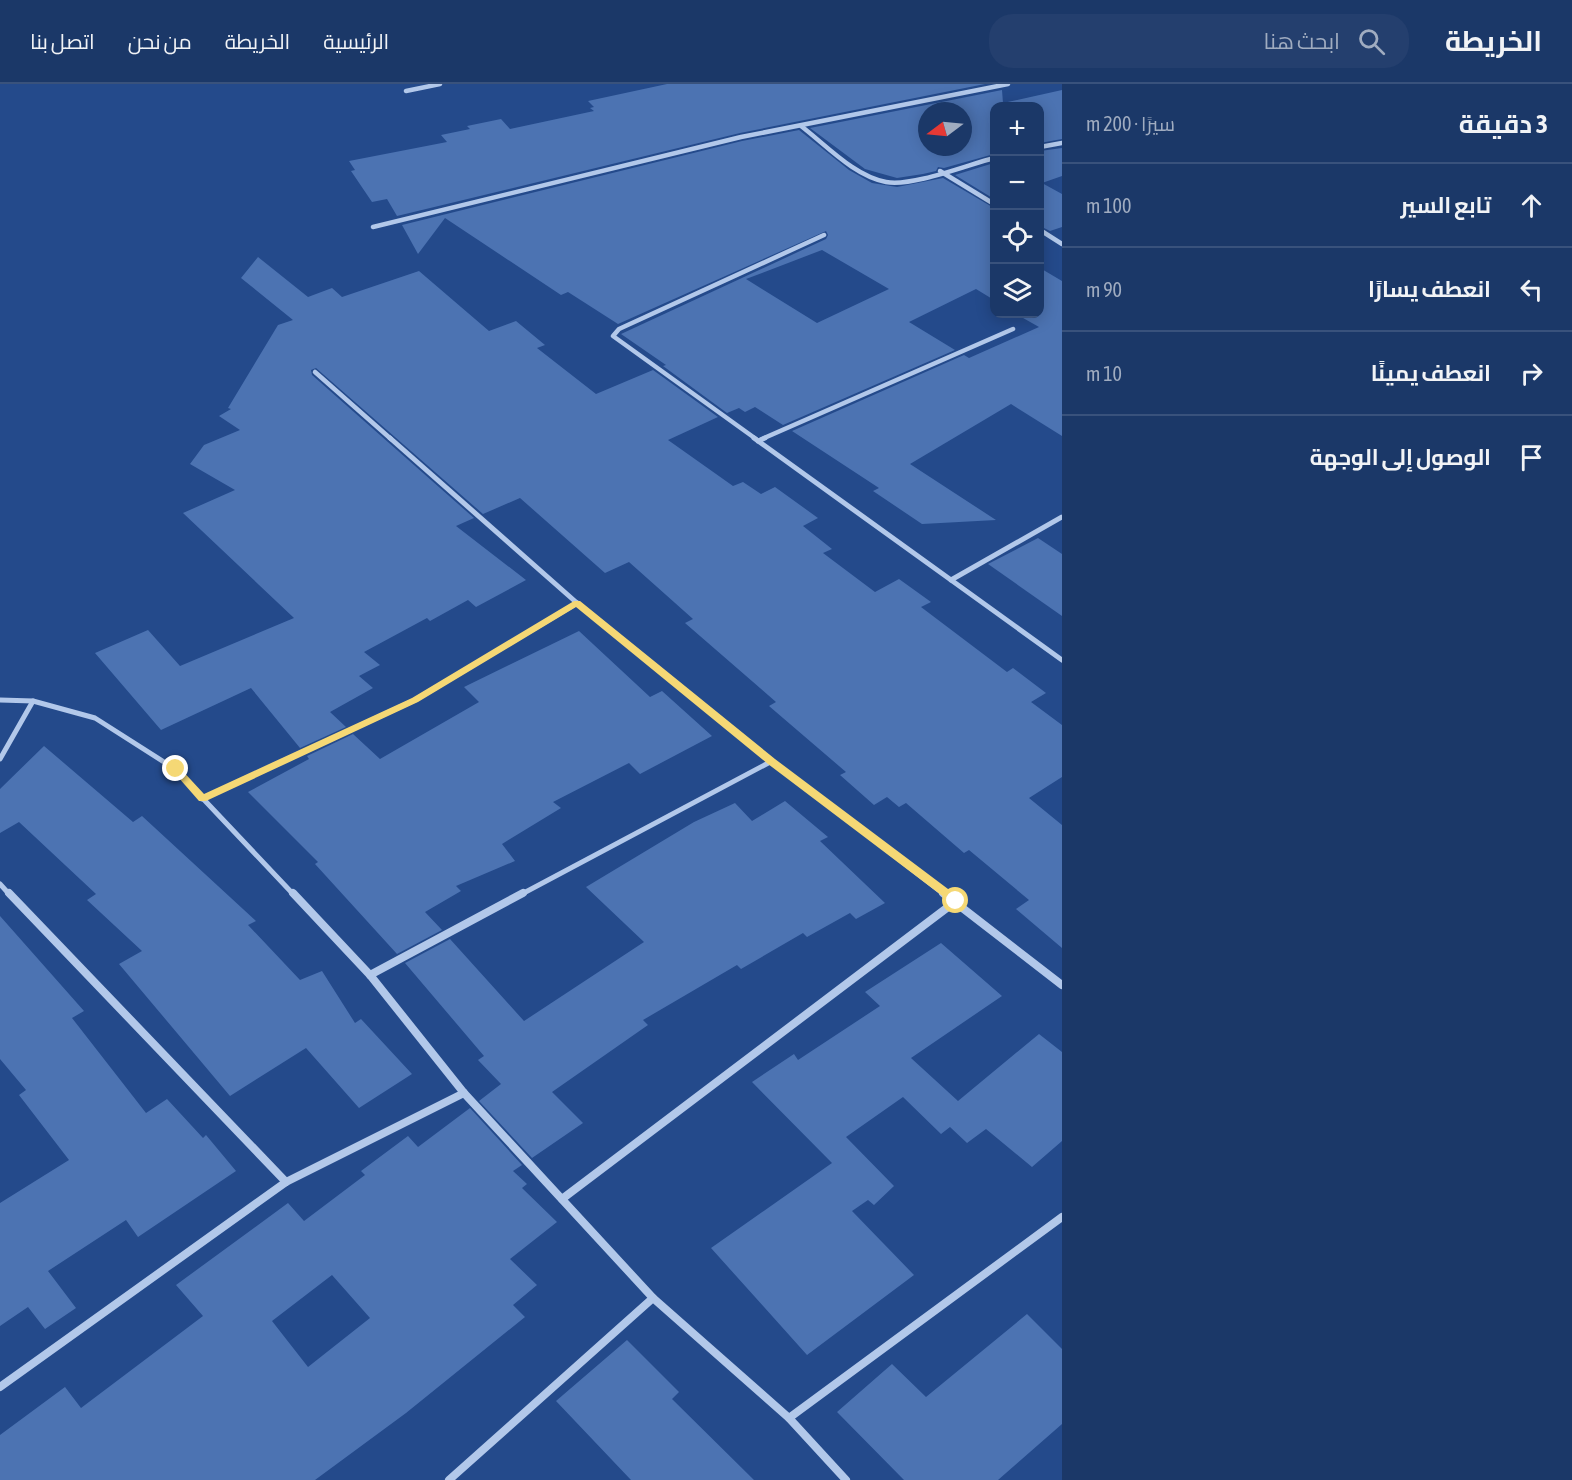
<!DOCTYPE html>
<html lang="ar">
<head>
<meta charset="utf-8">
<style>
	:root { --surface:#1b3868; --page:#243f6e; --text:#f1f3f6; --muted:#a0acc0; --line:#39527c }
	body { margin:0; font-family:"Asap Condensed",Cairo,sans-serif; background:var(--page); color:var(--text); direction:rtl }
	.controls { position:absolute; right:18px; top:18px; display:grid; overflow:hidden; border-radius:12px; box-shadow:0 3px 15px #0003 }
	.controls button { width:54px; height:54px; display:grid; place-items:center; padding:0; border:0; border-bottom:2px solid var(--line); background:var(--surface); color:var(--text); font:30px sans-serif }
	.compass { position:absolute; left:918px; top:18px; width:54px; height:54px; border-radius:50%; background:var(--surface); box-shadow:0 3px 15px #0003; rotate:254deg }
	.stop { position:absolute; width:18px; height:18px; margin:-14px; border:4px solid #f5d875; border-radius:50%; background:#fff }
	.stop.end { background:#f5d875; border-color:#fff; box-shadow:0 2px 6px #0008 }
	.list { margin:0; padding:0; list-style:none }
	h2 { display:flex; justify-content:space-between; align-items:center; height:78px; margin:0; padding:0 24px; font-size:26px }
	h2 small { font-size:20px; font-weight:400; color:var(--muted) }
	.list li { display:grid; grid-template-columns:39px 1fr auto; gap:18px; align-items:center; box-sizing:border-box; height:84px; padding:0 24px; border-top:2px solid var(--line) }
	.list b { display:block; font-size:22px; white-space:nowrap }
	.list em { font-size:20px; font-style:normal; color:var(--muted) }
	.icon { flex:none; width:33px; height:33px; fill:none; stroke:currentColor; stroke-width:2; stroke-linecap:round; stroke-linejoin:round }
	.map { position:relative; flex:none; width:1062px; height:1396px; overflow:hidden; direction:ltr }
	header { display:flex; align-items:center; gap:36px; box-sizing:border-box; height:84px; padding:0 30px; background:var(--surface); border-bottom:2px solid var(--line) }
	header strong { font-size:28px }
	nav { display:flex; gap:33px; margin-inline-start:auto; font-size:21px }
	.search { width:420px; height:54px; background:var(--page); display:flex; align-items:center; gap:15px; box-sizing:border-box; padding:0 21px; border-radius:24px; color:var(--muted); font-size:22px }
	main { display:flex }
	aside { flex:1; background:var(--surface) }
	.map>svg:first-child { display:block }
	.building { fill:#4c73b2; fill-rule:evenodd }
	.lines { fill:none; stroke-linecap:round; stroke-linejoin:round }
	.minor-far2 { stroke:#b2c8ea; stroke-width:4.5 }
	.minor-far1 { stroke:#b2c8ea; stroke-width:5 }
	.minor { stroke:#b2c8ea; stroke-width:8 }
	.route { fill:#f5d875 }
</style>
</head>
<body>
<header>
<strong>الخريطة</strong>
<div class="search"><svg class="icon" aria-label="search" viewBox="0 0 24 24"><circle cx="10" cy="10" r="6"/><path d="M15 15l6 6"/></svg>ابحث هنا</div>
<nav><a>الرئيسية</a><a>الخريطة</a><a>من نحن</a><a>اتصل بنا</a></nav>
</header>
<main>
<aside>
<h2>3 دقيقة<small>سيرًا · 200 m</small></h2>
<ul class="list">
<li><svg class="icon" aria-label="ahead" viewBox="0 0 24 24"><path d="M12 20V5M6 11l6-6 6 6"/></svg><div><b>تابع السير</b></div><em>100 m</em></li>
<li><svg class="icon" aria-label="left" viewBox="0 0 24 24"><path d="M17 20v-9H6M10 6l-5 5 5 5"/></svg><div><b>انعطف يسارًا</b></div><em>90 m</em></li>
<li><svg class="icon" aria-label="right" viewBox="0 0 24 24"><path d="M7 20v-9h11M14 6l5 5-5 5"/></svg><div><b>انعطف يمينًا</b></div><em>10 m</em></li>
<li><svg class="icon" aria-label="arrive" viewBox="0 0 24 24"><path d="M6 21V4h12l-3 4 3 4H6"/></svg><div><b>الوصول إلى الوجهة</b></div></li>
</ul>
</aside>
<div class="map">
<svg width="1062" height="1396" viewBox="0 0 1062 1396">
	<rect width="100%" height="100%" fill="#244a8b"/>
	<g class="building">
		<polygon points="667,0 985,0 740,49 397,132 387,115 372,118 351,87 355,86 349,77 447,58 441,51 470,45 467,42 501,35 510,45 594,27 590,24 594,23 588,17"/>
		<path d="M1002,6L1003,19L1062,6V55L1040,59V22H994V70L944,84L938,83L936,87L923,90L897,94L865,85L810,44ZM927,27H963V63H927Z"/>
		<path d="M799,46L849,86L872,99L897,103L943,94L994,124V216L976,205L909,238L955,266L783,341L755,323L745,328L739,324L727,329L663,282L666,281L621,250L826,155L828,151L826,147L618,240L568,208L561,211L445,134L418,170L402,141L742,57ZM822,166L889,205L817,239L746,195Z"/>
		<polygon points="1062,64 1062,92 1042,99 1062,110 1062,143 1050,147 1040,142 1040,67"/>
		<polygon points="994,79 994,115 955,91 984,82"/>
		<polygon points="258,173 308,213 332,204 342,213 419,187 489,247 516,237 545,261 537,264 596,310 653,286 718,333 668,356 733,402 743,398 761,410 775,403 818,434 803,442 832,465 823,469 875,508 899,495 931,518 921,523 1007,588 1013,584 1046,609 1031,618 1062,641 1062,693 1029,714 1062,741 1062,864 1016,825 1029,816 969,766 964,769 906,719 899,723 887,713 874,721 840,691 846,688 769,622 776,618 685,539 693,535 629,478 605,489 520,414 483,430 316,284 311,286 312,291 474,434 456,442 526,496 476,523 468,516 430,537 427,534 364,568 380,581 359,592 373,604 330,628 346,643 300,664 251,604 161,646 95,569 148,546 180,582 294,534 183,429 235,406 190,380 204,361 240,346 219,332 231,325 228,324 278,241 293,236 241,194"/>
		<polygon points="1040,184 1062,197 1062,352 1011,320 910,380 996,436 922,440 873,407 879,404 792,347 964,271 969,274 1039,243 1016,230 1040,230"/>
		<polygon points="1038,454 1062,470 1062,532 988,480"/>
		<polygon points="579,547 650,613 662,607 712,652 640,690 629,679 553,718 561,724 502,760 515,777 456,802 461,807 425,828 442,846 397,870 315,780 318,778 248,708 309,675 307,672 353,650 380,675 479,618 464,603"/>
		<polygon points="44,662 133,738 142,732 256,837 248,841 300,896 322,887 355,939 361,935 412,990 359,1024 306,964 230,1012 119,880 142,867 87,816 96,810 19,738 0,749 0,705"/>
		<polygon points="785,717 828,753 820,757 885,819 856,835 850,829 807,853 803,849 741,885 737,881 643,936 648,941 552,1008 583,1039 532,1074 479,1017 501,1000 478,976 484,972 405,879 450,855 524,937 644,858 586,803 694,738 735,719 752,737"/>
		<polygon points="0,832 84,927 72,934 146,1029 167,1015 203,1054 206,1051 236,1087 138,1153 126,1136 48,1187 76,1224 45,1245 28,1223 0,1242 0,1119 69,1076 19,1011 26,1006 0,975"/>
		<polygon points="941,859 1002,912 911,974 958,1017 1039,950 1062,968 1062,1057 1032,1083 986,1045 967,1059 950,1043 941,1050 903,1013 846,1053 894,1102 874,1121 868,1116 852,1127 914,1191 807,1271 711,1164 832,1079 752,998 794,970 798,976 880,922 865,908"/>
		<path d="M470,1024L522,1081L513,1087L527,1100L522,1104L557,1138L510,1175L537,1201L513,1221L525,1233L406,1329L315,1396H0V1351L65,1303L81,1324L203,1232L176,1201L288,1119L304,1137L365,1091L361,1087L408,1052L418,1063ZM332,1191L370,1234L308,1283L272,1237Z"/>
		<polygon points="1027,1230 1062,1265 1062,1340 998,1396 904,1396 837,1328 892,1280 926,1313"/>
		<polygon points="627,1256 679,1308 672,1315 754,1396 631,1396 556,1317"/>
	</g>
	<g class="lines">
		<g class="minor-far2">
			<polyline points="406,7 440,0"/>
			<path d="M801,42C826,61 854,92 886,98C912,103 967,81 994,74"/>
			<polyline points="1040,63 1062,59"/>
			<polyline points="940,87 994,120"/>
			<polyline points="373,143 741,53 1008,0"/>
			<polyline points="1040,146 1062,160"/>
			<polyline points="315,288 391,355"/>
			<polyline points="756,355 613,252 619,245 824,151"/>
			<polyline points="762,355 1013,245"/>
		</g>
		<g class="minor-far1">
			<polyline points="390,354 577,519 772,677 945,811"/>
			<polyline points="754,354 1062,576"/>
			<polyline points="758,357 765,354"/>
			<polyline points="951,496 1062,433"/>
			<polyline points="0,616 33,617 95,634 175,685 294,811"/>
			<polyline points="0,675 33,617"/>
			<polyline points="202,715 415,616 577,519"/>
			<polyline points="0,800 10,811"/>
			<polyline points="520,811 772,677"/>
		</g>
		<g class="minor">
			<polyline points="9,809 286,1098"/>
			<polyline points="293,809 370,891 464,1009 653,1214 789,1334 846,1396"/>
			<polyline points="943,809 1062,901"/>
			<polyline points="370,891 523,809"/>
			<polyline points="562,1115 956,817"/>
			<polyline points="0,1303 286,1098 464,1009"/>
			<polyline points="789,1334 1062,1133"/>
			<polyline points="449,1396 653,1214"/>
		</g>
	</g>
	<polygon class="route" points="574,517 580,517 775,675 960,814 960,820 953,820 768,680 576,523 418,618 206,717 199,717 171,685 179,683 204,710 412,614"/>
</svg>
<div class="controls">
<button>+</button>
<button>−</button>
<button><svg class="icon" aria-label="locate" viewBox="0 0 24 24"><circle cx="12" cy="12" r="6"/><path d="M12 2v4M12 18v4M2 12h4M18 12h4"/></svg></button>
<button><svg class="icon" aria-label="layers" viewBox="0 0 24 24"><path d="M12 4l9 5-9 5-9-5zM3 14l9 5 9-5"/></svg></button>
</div>
<svg class="compass" viewBox="-18 -18 36 36"><path d="M0-13l5 13h-10z" fill="#e53935"/><path d="M0 13l5-13h-10z" fill="#a0acc0"/></svg>
<div class="stop" style="left:956px;top:817px"></div>
<div class="stop end" style="left:176px;top:685px"></div>
</div>
</main>
</body>
</html>
